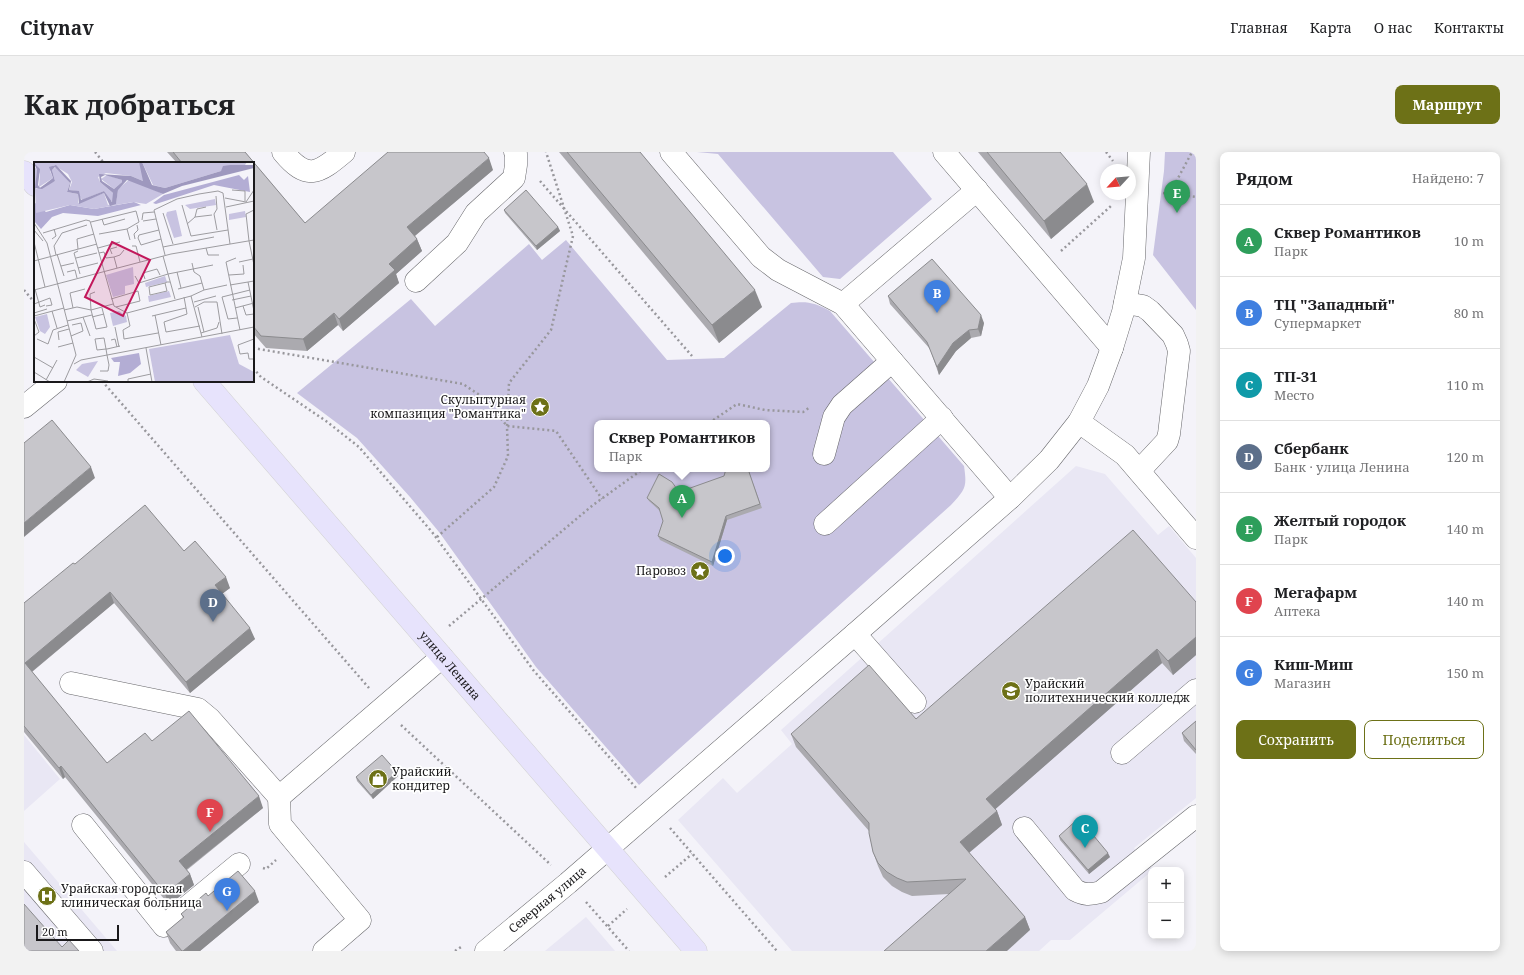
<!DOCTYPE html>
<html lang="ru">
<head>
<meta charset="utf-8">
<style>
	:root { --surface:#fff; --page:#f2f2f2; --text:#202124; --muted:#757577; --line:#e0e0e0; --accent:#6d7117 }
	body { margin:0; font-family:"Noto Serif",serif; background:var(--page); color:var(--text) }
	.controls { position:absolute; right:12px; bottom:12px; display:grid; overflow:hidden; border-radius:8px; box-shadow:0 2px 10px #0003 }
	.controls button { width:36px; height:36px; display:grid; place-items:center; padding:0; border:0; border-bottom:1px solid var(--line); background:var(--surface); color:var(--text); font:20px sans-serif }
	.compass { position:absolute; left:1076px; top:12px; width:36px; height:36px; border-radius:50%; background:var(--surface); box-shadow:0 2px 10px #0003; rotate:244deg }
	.scale { position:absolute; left:12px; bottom:10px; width:83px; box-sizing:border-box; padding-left:4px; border:2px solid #1a191b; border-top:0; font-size:11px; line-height:14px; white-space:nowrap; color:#1a191b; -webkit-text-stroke:3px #fff; paint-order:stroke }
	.you { position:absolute; left:701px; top:404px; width:14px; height:14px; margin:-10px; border:3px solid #fff; border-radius:50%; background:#1a73e8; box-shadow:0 0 0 6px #1a73e833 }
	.badge { display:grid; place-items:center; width:26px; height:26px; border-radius:50%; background:var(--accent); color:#fff; font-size:13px; font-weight:700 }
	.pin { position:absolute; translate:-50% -33px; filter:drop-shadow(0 1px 2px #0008) }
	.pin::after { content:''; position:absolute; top:21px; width:14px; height:12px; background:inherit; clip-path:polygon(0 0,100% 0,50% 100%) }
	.popup { position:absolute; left:570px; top:268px; width:176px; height:52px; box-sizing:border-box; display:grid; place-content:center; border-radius:8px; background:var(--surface); filter:drop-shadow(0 1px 3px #0005); font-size:13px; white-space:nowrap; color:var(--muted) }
	.popup b { font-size:15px; color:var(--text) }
	.popup::after { content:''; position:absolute; left:50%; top:100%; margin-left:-8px; border:8px solid transparent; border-top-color:var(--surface) }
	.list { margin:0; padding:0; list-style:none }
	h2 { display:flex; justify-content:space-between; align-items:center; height:52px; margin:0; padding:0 16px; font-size:17px }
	h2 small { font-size:13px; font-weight:400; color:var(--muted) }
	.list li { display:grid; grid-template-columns:26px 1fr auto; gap:12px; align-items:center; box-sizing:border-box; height:72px; padding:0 16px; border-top:1px solid var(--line) }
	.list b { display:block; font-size:15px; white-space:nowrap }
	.list p { margin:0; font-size:13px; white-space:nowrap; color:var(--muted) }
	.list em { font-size:13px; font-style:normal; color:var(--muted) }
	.actions { display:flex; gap:8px; padding:12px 16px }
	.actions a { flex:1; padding:9px 0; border:1px solid var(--accent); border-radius:8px; text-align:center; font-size:14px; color:var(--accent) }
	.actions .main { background:var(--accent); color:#fff }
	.map { position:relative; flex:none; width:1172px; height:799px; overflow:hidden; border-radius:8px }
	header { display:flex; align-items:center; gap:24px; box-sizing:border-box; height:56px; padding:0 20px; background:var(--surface); border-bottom:1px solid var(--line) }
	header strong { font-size:19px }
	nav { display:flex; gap:22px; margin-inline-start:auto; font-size:14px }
	.intro { display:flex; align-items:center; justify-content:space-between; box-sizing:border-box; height:96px; padding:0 24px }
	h1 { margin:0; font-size:28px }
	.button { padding:10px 18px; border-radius:8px; background:var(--accent); color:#fff; font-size:14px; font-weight:700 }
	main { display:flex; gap:24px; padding:0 24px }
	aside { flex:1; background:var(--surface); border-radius:8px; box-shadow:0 2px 10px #0003 }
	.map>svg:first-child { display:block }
	.built { fill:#e9e7f4 }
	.green { fill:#c8c3e1; fill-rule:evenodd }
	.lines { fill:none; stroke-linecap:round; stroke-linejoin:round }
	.minor-casing { stroke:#68686c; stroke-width:23 }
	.major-casing { stroke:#d1d1d1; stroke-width:23 }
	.path { stroke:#98979c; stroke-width:2.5; stroke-dasharray:2 3; stroke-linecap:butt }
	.minor { stroke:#fff; stroke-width:22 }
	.major { stroke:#e7e3fc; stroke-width:22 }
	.wall { fill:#abaaaf }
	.shaded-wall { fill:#8b8b8e }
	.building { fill:#c7c6cb; stroke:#8b8b8e }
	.labels { text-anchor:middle; stroke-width:3.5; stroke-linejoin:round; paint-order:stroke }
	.poi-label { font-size:12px; fill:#1a191b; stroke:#fff; text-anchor:start }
	.street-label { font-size:12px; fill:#1a191b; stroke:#fff }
	.inset-road { fill:none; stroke:#9d9ca0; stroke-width:1 }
	.view { fill:#c2185b; fill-opacity:0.15; stroke:#c2185b; stroke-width:2 }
	.inset-edge { fill:none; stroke:#1a191b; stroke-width:2 }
</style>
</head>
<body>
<header>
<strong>Citynav</strong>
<nav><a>Главная</a><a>Карта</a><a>О нас</a><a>Контакты</a></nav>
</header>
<div class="intro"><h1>Как добраться</h1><a class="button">Маршрут</a></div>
<main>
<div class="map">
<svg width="1172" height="799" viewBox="0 0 1172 799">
	<rect width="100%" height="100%" fill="#f4f3f9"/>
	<g class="built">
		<polygon points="1052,314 1081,322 1134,383 1145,374 1172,406 1172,646 1110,696 1129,718 1046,788 1027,788 1015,799 768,799 654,668 699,626 713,641 768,592 757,578"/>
		<polygon points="0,583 36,627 0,659"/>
		<polygon points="0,690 93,799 0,799"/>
		<polygon points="562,765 591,799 521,799"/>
	</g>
	<g class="green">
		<polygon points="673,0 869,0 908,47 816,127 799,125 694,2"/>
		<polygon points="1141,0 1172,0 1172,158 1129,103 1140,19"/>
		<path d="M542,88L643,208L700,206L767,151C784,149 791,151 806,159L940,314C943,335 942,337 927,353L615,633L512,515L415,380L386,345L333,286L273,241L387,147L411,174L505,92L518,108ZM573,271H743V317H573Z"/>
	</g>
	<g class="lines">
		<defs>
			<g id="minor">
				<path d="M259,0C283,29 294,22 320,0"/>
				<polyline points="647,0 737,105 754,118 819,152 986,346"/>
				<polyline points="920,0 1088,196"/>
				<polyline points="392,129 433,91 452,61 490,26 492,13 492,2 491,0"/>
				<polyline points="1101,151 1119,154 1126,159 1149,183 1153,192 1155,199 1145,282 1143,289 1115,319"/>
				<polyline points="819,152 953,38"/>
				<polyline points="0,255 32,229"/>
				<polyline points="1055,270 1101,303 1172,386"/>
				<polyline points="800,302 810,265 818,253 868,209"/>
				<polyline points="801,372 918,266"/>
				<polyline points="831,482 891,550"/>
				<polyline points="47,531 174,557 186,567 255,645 418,505"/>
				<polyline points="1098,601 1172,538"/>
				<polyline points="255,645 256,672 336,768 300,799"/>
				<polyline points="59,673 140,774 215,712"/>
				<path d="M1000,676L1051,738C1060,743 1066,743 1077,740L1172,664"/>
				<polyline points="0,720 68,799"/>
				<path id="s1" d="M462,799L544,731L831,482L986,346L1025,308L1055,270L1074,234L1088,196L1099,160L1110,106L1115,0"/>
			</g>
			<g id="major">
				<polyline points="0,20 11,33"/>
				<path id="s2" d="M180,229L672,799"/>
			</g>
		</defs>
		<use href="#minor" class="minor-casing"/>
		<use href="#major" class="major-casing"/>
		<g class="path">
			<polyline points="71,0 80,11"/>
			<polyline points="1082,0 1089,9"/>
			<polyline points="516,29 668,204"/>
			<polyline points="1139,41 1172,45"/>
			<polyline points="1145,43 1168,0"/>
			<polyline points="1037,99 1087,54"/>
			<polyline points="0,138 11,151"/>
			<polyline points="229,196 439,232 460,246 483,274 532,279 578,347"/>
			<polyline points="229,216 237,225 302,269 335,295 408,380 510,519 613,637"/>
			<polyline points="78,229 345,536"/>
			<polyline points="685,271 713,252 741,258 779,260 786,255"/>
			<polyline points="413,385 470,335 484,304 483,274 485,231 527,178 549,84 522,0"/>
			<polyline points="425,474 569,353 619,317"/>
			<polyline points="377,573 527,713"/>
			<polyline points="646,676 753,799"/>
			<polyline points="239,716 242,717 252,708"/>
			<polyline points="641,725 668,702"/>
			<polyline points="562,750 605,799"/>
			<polyline points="584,774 603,757"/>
			<polyline points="431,799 437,795"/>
		</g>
		<use href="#minor" class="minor"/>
		<use href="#major" class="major"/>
	</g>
	<g class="wall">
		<polygon points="143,0 221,0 281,71 469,18 391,84 393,87 398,99 372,122 375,131 319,179 314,173 283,199 242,196 229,181 229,11 153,11"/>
		<polygon points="535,0 616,0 738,155 695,191"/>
		<polygon points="954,0 1036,0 1070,50 1027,87"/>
		<polygon points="480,58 534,75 536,79 513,98 481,61"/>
		<polygon points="864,144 960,171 957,184 947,186 932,199 915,223 906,197 866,152"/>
		<polygon points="724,317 738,356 703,368 689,414 636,388 634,384 639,369 636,359 625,349 623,346 655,340"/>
		<polygon points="160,399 206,436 198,442 231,487 166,541 90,451 8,520 83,611 128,589 239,656 163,718 166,722 170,733 145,753 41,625 39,627 0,580 0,451 51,412"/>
		<polygon points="1172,450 1172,503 1149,523 1138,511 971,657 973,659 978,673 945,701 1001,765 1006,778 925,742 888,744 878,740 868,734 859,725 854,714 849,700 845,679 772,595 767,582 892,567"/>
		<polygon points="1172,569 1172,602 1160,589 1158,581"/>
		<polygon points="374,624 349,647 333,629 332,625"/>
		<polygon points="1035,684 1086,705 1065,722 1036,688"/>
		<polygon points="184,744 235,750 176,799 152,799 146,791 142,780 159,766 157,762"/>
	</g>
	<g class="shaded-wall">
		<polygon points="465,6 469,18 387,87 383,75"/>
		<polygon points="1063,32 1070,50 1027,87 1020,69"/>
		<polygon points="534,75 536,79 513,98 512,94"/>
		<polygon points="393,87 398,99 372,122 375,131 319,179 315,167 365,112"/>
		<polygon points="731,138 738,155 695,191 688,173"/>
		<polygon points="310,161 314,173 283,199 279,187"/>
		<polygon points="957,163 960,171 957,184 954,177"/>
		<polygon points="945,178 947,186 932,199 915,223 913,215 929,191"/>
		<polygon points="67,315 71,326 0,385 0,371"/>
		<polygon points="702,364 703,368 689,414 688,410"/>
		<polygon points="202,425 206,436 195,444 191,433"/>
		<polygon points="86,440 90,451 5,522 1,511"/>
		<polygon points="226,476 231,487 166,541 162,530"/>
		<polygon points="1172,485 1172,503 1149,523 1144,509"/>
		<polygon points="1133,497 1138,511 967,661 962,647"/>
		<polygon points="37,614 41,625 39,627 35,616"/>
		<polygon points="373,620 374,624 349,647 347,643"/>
		<polygon points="235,644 239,656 159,720 155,709"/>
		<polygon points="973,659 978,673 941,704 936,690"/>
		<polygon points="1084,701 1086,705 1065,722 1064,718"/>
		<polygon points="166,722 170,733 145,753 141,742"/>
		<polygon points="231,739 235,750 176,799 159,799"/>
		<polygon points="1001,765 1006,778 983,799 962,799"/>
	</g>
	<g class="building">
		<polygon points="149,0 221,0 281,71 364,0 460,0 465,6 383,75 393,87 365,112 371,118 315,167 310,161 279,187 237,184 229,174 229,11 158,11"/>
		<polygon points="543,0 616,0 731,138 688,173"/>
		<polygon points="963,0 1036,0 1063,32 1020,69"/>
		<polygon points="502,38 534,75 512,94 480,58"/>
		<polygon points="908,107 957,163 954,177 945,178 929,191 913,215 903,190 864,144"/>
		<polygon points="28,268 67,315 0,371 0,291"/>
		<polygon points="702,317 724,317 736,352 702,364 688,410 634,384 639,369 635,356 623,346 635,322 648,330 655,340 700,324"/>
		<polygon points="121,353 160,399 171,389 202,425 191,433 226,476 162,530 86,440 1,511 83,611 121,581 128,589 165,559 235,644 155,709 166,722 141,742 37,614 35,616 0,574 0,451 49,411 51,412"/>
		<polygon points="1109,378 1172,450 1172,485 1144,509 1133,497 962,647 973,659 936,690 1001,765 962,799 860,799 942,727 883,730 873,726 863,720 854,711 849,700 845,681 845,671 767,582 845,513 892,567"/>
		<polygon points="1172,569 1172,598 1158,581"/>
		<polygon points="358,603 373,620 347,643 332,625"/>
		<polygon points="1055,666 1084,701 1064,718 1035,684"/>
		<polygon points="214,719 231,739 159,799 158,799 142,780 160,765 157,762 182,741 184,744"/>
		<polygon points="0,752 38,795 45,788 55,799 0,799"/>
	</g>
	<defs>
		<symbol id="sight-disc" viewBox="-11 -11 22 22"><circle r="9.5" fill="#6d7117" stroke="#fff"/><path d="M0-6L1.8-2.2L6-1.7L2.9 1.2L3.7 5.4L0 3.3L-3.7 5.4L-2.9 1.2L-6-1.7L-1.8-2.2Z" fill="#fff"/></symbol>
		<symbol id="university-disc" viewBox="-11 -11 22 22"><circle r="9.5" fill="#6d7117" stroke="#fff"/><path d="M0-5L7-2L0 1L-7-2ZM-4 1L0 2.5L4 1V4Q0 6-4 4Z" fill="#fff"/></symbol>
		<symbol id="shop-disc" viewBox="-11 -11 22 22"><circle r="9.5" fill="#6d7117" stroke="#fff"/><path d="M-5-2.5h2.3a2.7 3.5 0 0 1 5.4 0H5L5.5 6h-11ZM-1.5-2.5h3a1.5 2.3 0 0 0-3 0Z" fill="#fff"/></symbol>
		<symbol id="hospital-disc" viewBox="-11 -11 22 22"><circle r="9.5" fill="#6d7117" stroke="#fff"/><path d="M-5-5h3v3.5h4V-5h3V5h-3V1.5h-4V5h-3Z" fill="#fff"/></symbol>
	</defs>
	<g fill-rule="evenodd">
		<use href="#sight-disc" x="505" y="244" width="22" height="22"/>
		<use href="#sight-disc" x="665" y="408" width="22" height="22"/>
		<use href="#university-disc" x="976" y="528" width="22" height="22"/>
		<use href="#shop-disc" x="343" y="616" width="22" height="22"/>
		<use href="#hospital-disc" x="12" y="733" width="22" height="22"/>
	</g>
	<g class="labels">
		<g class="poi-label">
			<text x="502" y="252" text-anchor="end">Скульптурная<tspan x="502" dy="14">компазиция "Романтика"</tspan></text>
			<text x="662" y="423" text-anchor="end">Паровоз</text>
			<text x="1001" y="536">Урайский<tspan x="1001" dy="14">политехнический колледж</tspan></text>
			<text x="368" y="624">Урайский<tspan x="368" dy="14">кондитер</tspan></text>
			<text x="37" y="741">Урайская городская<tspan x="37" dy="14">клиническая больница</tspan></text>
		</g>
		<g class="street-label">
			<text dy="4" stroke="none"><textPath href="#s2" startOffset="376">улица Ленина</textPath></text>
			<text dy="4" stroke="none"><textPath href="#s1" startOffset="80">Северная улица</textPath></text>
		</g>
	</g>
	<g transform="translate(10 10)">
		<rect width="220" height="220" fill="#f4f3f9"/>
		<path d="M181,37L182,43L156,47L151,43ZM142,48L148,74L140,76L132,53L133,50ZM211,49L212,55L195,58V52ZM99,105L100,122L91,124V132L79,135L72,113ZM131,114L133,120L112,125L111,121ZM135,129L137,135L115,140L114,134ZM85,149L92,154L93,160L79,164L76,151ZM13,152L16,165L11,172L6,169L1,155ZM64,199L54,215L42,208L48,202Z" fill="#c8c3e1"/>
		<path d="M205,13L210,18L214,14L216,30L180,23L122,42L119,41L130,33ZM0,40L12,50L36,43L60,47L100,40L107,43L64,54L29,51L18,55L7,67L0,59ZM105,191L107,202L96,211L84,214L86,200H80L77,196Z" fill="#b3add4"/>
		<path d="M0,0H105L111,17L109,19L97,14L72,11L64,15L66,20L79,31V39H75L70,29L48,38L42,29L35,28L38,20L34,12L20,3L16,9L19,16L5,25L6,12ZM108,0H213L211,3H196L187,9L131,26L119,23ZM0,4L3,8L2,27L21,19L18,8L22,5L36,21L33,30L44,32V41L70,31L74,43L82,41L84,27L96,17L129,32L112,42L99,40L60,47L36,43L2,51ZM73,13L88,18V20L80,27L67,17ZM196,173L205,202L220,210V220H121L115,187Z" fill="#c8c3e1"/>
		<path d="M105,0H108L118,23L131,26L187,9L189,4L196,3H220V6L148,24L129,32L93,18L84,28L82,42L76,44L70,31L45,42L44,32L33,30L36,21L21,5L18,8L21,19L8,27L1,26L3,8L0,1L6,7L4,23L6,26L19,16L15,5L22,3L37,19L35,28L45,29L47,38L70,29L78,40L79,31L66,20L65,12L97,14L109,19ZM71,13L88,18V20L80,27L68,19L67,15Z" fill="#9e98be" fill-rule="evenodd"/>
		<path class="inset-road" d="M198,28L211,29V39M182,34L183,47L180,52L183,68M191,36L212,40L220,28M148,43L157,74L194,68M192,45L220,39M129,51L139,82M161,55L163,47L172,45M68,57L70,63L91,57M108,58L109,51L120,50M109,59L122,57M57,60L102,49L105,60L93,67L96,78M0,61L13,81L42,193L30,220M153,62L161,55L178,53M0,68L9,79M125,68L105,73L104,76L107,83L127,77M9,71L52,58L56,59L80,144L93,151L157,134L168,175M65,72L93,67M18,77L22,74L20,67M101,77L100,72L104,68L103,63M215,79L212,52L220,48M215,79L220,103M0,80L11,125M98,84H102L106,100M129,85L180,75M64,86L86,80M172,86L174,93H185M44,87L43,77L60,72M44,89L40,91L46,112M65,91L70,90L72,96L80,95M23,92L30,114M78,92L76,87L83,85M22,93L20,84L28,71L53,63M131,93L120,48L143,37L165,32L184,29L189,31L196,82M129,94L141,137M42,96L63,91M202,96L192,100L206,168M0,99L63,82M205,100L219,97M158,101L160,110L166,114L170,128M27,104L40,101M44,106L64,101M83,106L80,95L86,93L90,88M33,110L41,108L43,116M143,110L147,126M134,112L179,103M195,113L210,112L209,103M101,114L105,121L134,112M111,117L109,111L123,107L126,113M214,120L220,149M131,121L133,129L116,133L115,125L131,121L133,120H136M196,123L220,119M1,127L6,145L11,143M144,127L168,121M0,128L137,92L220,78M61,130L56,132L57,148L62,167L73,165L68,146M157,134L170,128L193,123M77,137L104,129L106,139L82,145M198,138L217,134M160,140L182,134M0,142L16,136L18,143L12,144M209,144L212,153L220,152M161,145L170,140H183L188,172M164,145L170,170M39,146L36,131L51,127M152,146L153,152L130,160L132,170L166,164M201,146L220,141M30,148L43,145L57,148L79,142M18,149L23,166M0,151L13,147M93,151L96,164L89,168L90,177L124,171M121,153L127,183M0,154L30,146M118,154L152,146L150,135M49,155L56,174M58,155L70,152M203,156L194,157L188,135L216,128M0,157L5,170L0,174M33,159L58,153M81,165L85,185M167,171L183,166L185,160M37,174L49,169L47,161L38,163M3,177L14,182L19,168L34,163M220,177L204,183L206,192L214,191L215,197H220M25,178L24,170L35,167M77,178L81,177L83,185M24,185L39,181M112,186L118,220M0,195L19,206M40,202L47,198L220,165M66,209H74L75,203L73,193L72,187L70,176L61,177L63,188L72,187H73L86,184M0,210L16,220M12,218L23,198M53,220L60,217L74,219M94,220V217L117,212"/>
		<path class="view" d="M78,80L116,98L89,154L51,135Z"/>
		<rect width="220" height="220" class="inset-edge"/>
	</g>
</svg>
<div class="controls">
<button>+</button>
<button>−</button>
</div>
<svg class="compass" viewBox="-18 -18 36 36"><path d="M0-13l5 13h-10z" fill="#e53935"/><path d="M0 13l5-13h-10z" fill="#757577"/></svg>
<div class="scale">20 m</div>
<div class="you"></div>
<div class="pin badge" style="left:658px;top:366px;background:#2e9e5b">A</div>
<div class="popup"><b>Сквер Романтиков</b>Парк</div>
<div class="pin badge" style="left:913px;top:161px;background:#3f7fe0">B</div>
<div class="pin badge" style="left:1061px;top:696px;background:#0f9aa8">C</div>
<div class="pin badge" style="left:189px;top:470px;background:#5c6f8a">D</div>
<div class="pin badge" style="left:1153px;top:61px;background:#2e9e5b">E</div>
<div class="pin badge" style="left:186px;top:680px;background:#e0444e">F</div>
<div class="pin badge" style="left:203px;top:759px;background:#3f7fe0">G</div>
</div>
<aside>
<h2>Рядом<small>Найдено: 7</small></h2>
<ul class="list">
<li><span class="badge" style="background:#2e9e5b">A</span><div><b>Сквер Романтиков</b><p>Парк</p></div><em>10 m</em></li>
<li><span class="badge" style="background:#3f7fe0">B</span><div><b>ТЦ &quot;Западный&quot;</b><p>Супермаркет</p></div><em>80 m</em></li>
<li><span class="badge" style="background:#0f9aa8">C</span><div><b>ТП-31</b><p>Место</p></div><em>110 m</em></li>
<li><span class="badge" style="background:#5c6f8a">D</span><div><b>Сбербанк</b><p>Банк · улица Ленина</p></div><em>120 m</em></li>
<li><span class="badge" style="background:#2e9e5b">E</span><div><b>Желтый городок</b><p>Парк</p></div><em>140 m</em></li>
<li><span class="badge" style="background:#e0444e">F</span><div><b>Мегафарм</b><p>Аптека</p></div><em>140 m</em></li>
<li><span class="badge" style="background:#3f7fe0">G</span><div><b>Киш-Миш</b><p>Магазин</p></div><em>150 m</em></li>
</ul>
<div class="actions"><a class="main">Сохранить</a><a>Поделиться</a></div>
</aside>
</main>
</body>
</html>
